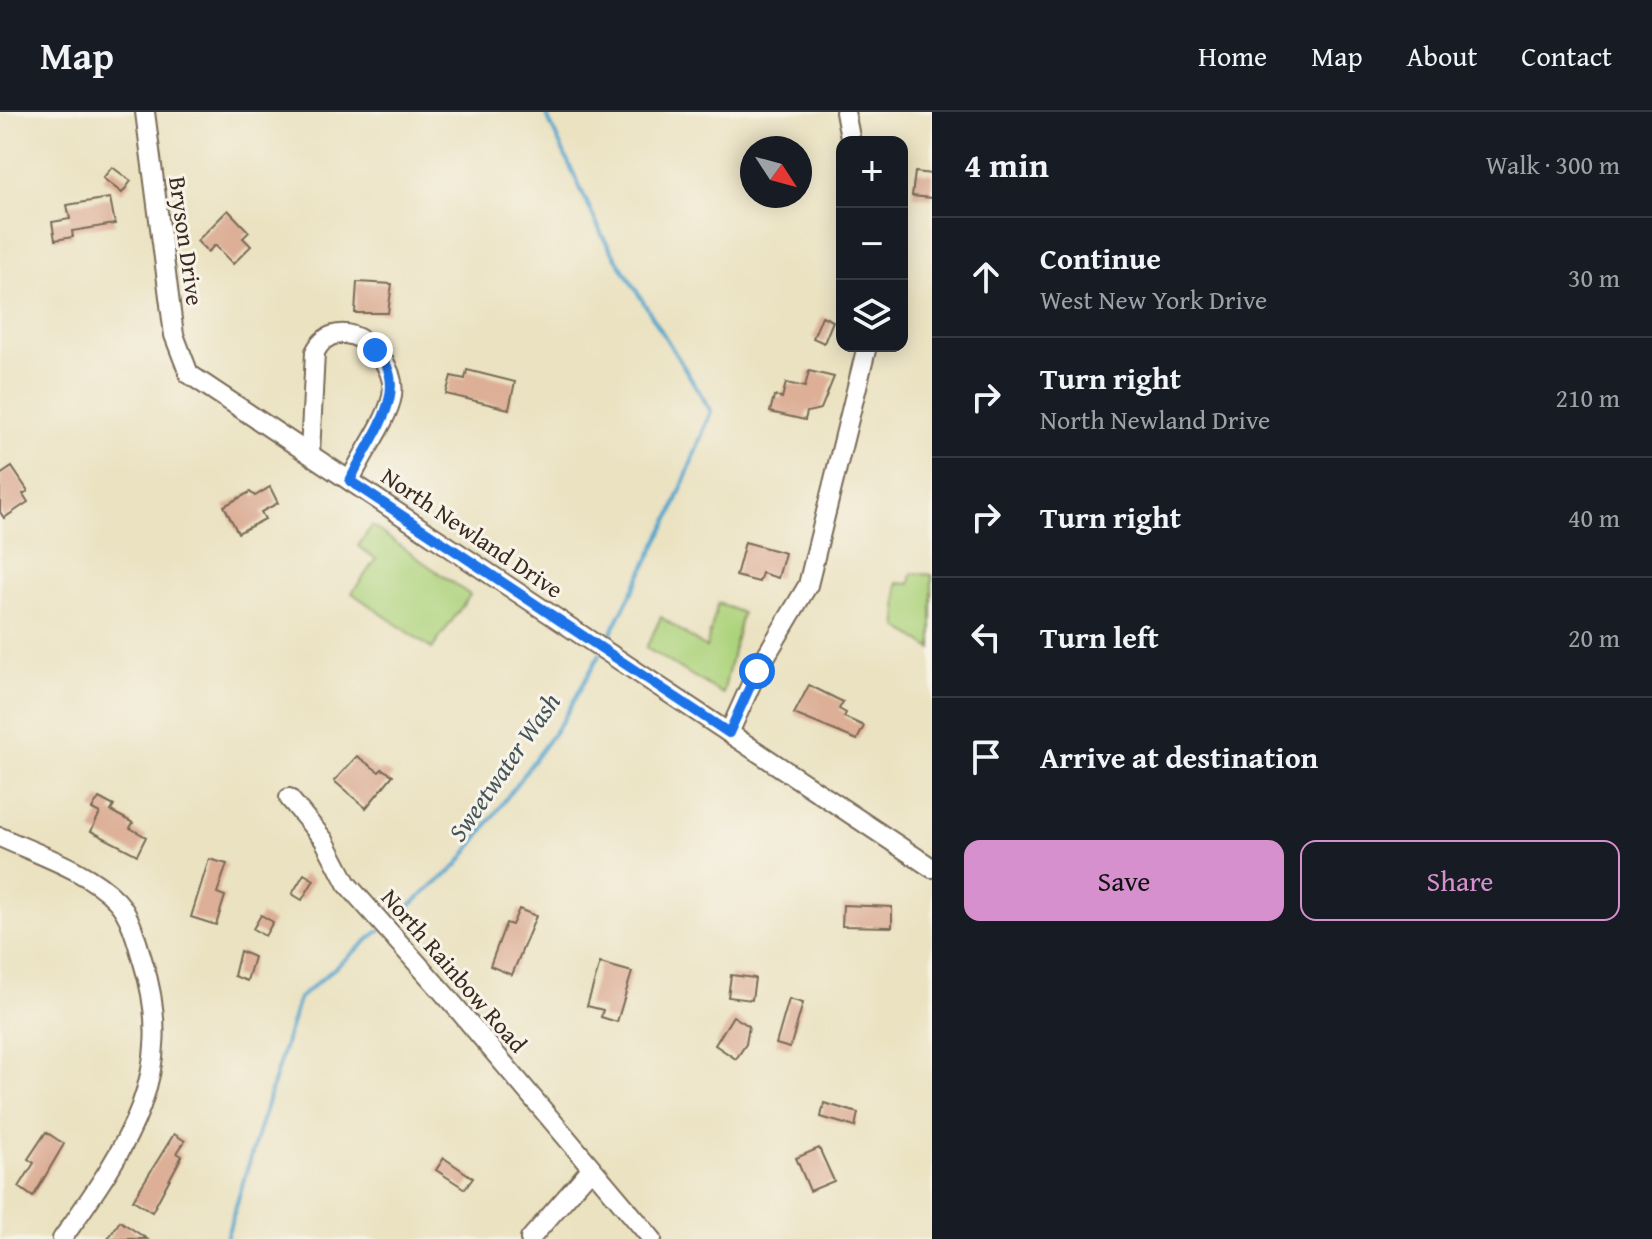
<!DOCTYPE html>
<html lang="en">
<head>
<meta charset="utf-8">
<style>
	:root { --surface:#171b24; --page:#20242c; --text:#f1f3f6; --muted:#9ea1a6; --line:#363941; --accent:#d690ce }
	body { margin:0; font-family:"Gentium Book Plus",serif; background:var(--page); color:var(--text) }
	.controls { position:absolute; right:24px; top:24px; display:grid; overflow:hidden; border-radius:16px; box-shadow:0 4px 20px #0003 }
	.controls button { width:72px; height:72px; display:grid; place-items:center; padding:0; border:0; border-bottom:2px solid var(--line); background:var(--surface); color:var(--text); font:40px sans-serif }
	.compass { position:absolute; left:740px; top:24px; width:72px; height:72px; border-radius:50%; background:var(--surface); box-shadow:0 4px 20px #0003; rotate:126deg }
	.stop { position:absolute; width:24px; height:24px; margin:-18px; border:6px solid #1a73e8; border-radius:50%; background:#fff }
	.stop.end { background:#1a73e8; border-color:#fff; box-shadow:0 2px 8px #0008 }
	.list { margin:0; padding:0; list-style:none }
	h2 { display:flex; justify-content:space-between; align-items:center; height:104px; margin:0; padding:0 32px; font-size:34px }
	h2 small { font-size:26px; font-weight:400; color:var(--muted) }
	.list li { display:grid; grid-template-columns:52px 1fr auto; gap:24px; align-items:center; box-sizing:border-box; height:120px; padding:0 32px; border-top:2px solid var(--line) }
	.list b { display:block; font-size:30px; white-space:nowrap }
	.list p { margin:0; font-size:26px; white-space:nowrap; color:var(--muted) }
	.list em { font-size:26px; font-style:normal; color:var(--muted) }
	.actions { display:flex; gap:16px; padding:24px 32px }
	.actions a { flex:1; padding:18px 0; border:2px solid var(--accent); border-radius:16px; text-align:center; font-size:28px; color:var(--accent) }
	.actions .main { background:var(--accent); color:#111 }
	.icon { flex:none; width:44px; height:44px; fill:none; stroke:currentColor; stroke-width:2; stroke-linecap:round; stroke-linejoin:round }
	.map { position:relative; flex:none; width:932px; height:1127px; overflow:hidden }
	header { display:flex; align-items:center; gap:48px; box-sizing:border-box; height:112px; padding:0 40px; background:var(--surface); border-bottom:2px solid var(--line) }
	header strong { font-size:38px }
	nav { display:flex; gap:44px; margin-inline-start:auto; font-size:28px }
	main { display:flex }
	aside { flex:1; background:var(--surface) }
	.map>svg:first-child { display:block }
	.green { fill:#add37c; stroke:#747e4d; stroke-width:2 }
	.lines { fill:none; stroke-linecap:round; stroke-linejoin:round }
	.stream { stroke:#51a4cc; stroke-width:4 }
	.building { fill:#ddaf97 }
	.minor-casing { stroke:#796a57; stroke-width:22 }
	.minor { stroke:#fff; stroke-width:18 }
	.route { stroke:#1a73e8; stroke-width:10 }
	.labels { text-anchor:middle; stroke-width:6; stroke-linejoin:round; paint-order:stroke }
	.street-label { font-size:24px; fill:#3b2a1e; stroke:#f7f3e8 }
	.water-label { font-size:26px; font-style:italic; fill:#43555b; stroke:#f7f3e8 }
</style>
</head>
<body>
<header>
<strong>Map</strong>
<nav><a>Home</a><a>Map</a><a>About</a><a>Contact</a></nav>
</header>
<main>
<div class="map">
<svg width="932" height="1127" viewBox="0 0 932 1127">
	<rect width="100%" height="100%" fill="#f7f3e8"/>
	<filter id="ink" filterUnits="userSpaceOnUse"><feTurbulence type="fractalNoise" baseFrequency=".0125" numOctaves="2"/><feDisplacementMap in="SourceGraphic" scale="16" xChannelSelector="R" yChannelSelector="G"/><feConvolveMatrix kernelMatrix="1 2 1 2 8 2 1 2 1" color-interpolation-filters="sRGB"/></filter>
	<filter id="wash" filterUnits="userSpaceOnUse"><feTurbulence type="fractalNoise" baseFrequency=".006" numOctaves="4" result="noise"/><feDisplacementMap in="SourceGraphic" scale="32" xChannelSelector="R" yChannelSelector="G"/><feGaussianBlur stdDeviation="1.8" result="paint"/><feColorMatrix in="noise" values="0 0 0 0 0 0 0 0 0 0 0 0 0 0 0 0 0 1.4 0 .05"/><feComposite in="paint" operator="in"/></filter>
	<g filter="url(#wash)">
		<rect width="100%" height="100%" fill="#ebe2c1"/>
		<g class="green">
			<polygon points="372,414 470,483 432,537 352,481 376,447 358,434"/>
			<polygon points="912,461 932,463 932,537 898,515 897,471 910,472"/>
			<polygon points="718,491 742,501 723,582 646,536 661,505 706,536"/>
		</g>
		<g class="lines">
			<g class="stream">
				<polyline points="545,0 603,125 711,299 672,401 606,531"/>
				<polyline points="390,810 457,754 563,608 600,542"/>
				<polyline points="226,1127 299,886 380,818"/>
			</g>
		</g>
		<g id="blocks">
			<g class="building">
				<polygon points="112,55 131,69 122,81 103,66"/>
				<polygon points="915,60 932,62 932,86 912,84"/>
				<polygon points="110,86 115,112 72,119 73,125 55,128 52,110 70,107 67,93"/>
				<polygon points="228,98 249,120 243,126 251,134 233,152 215,133 208,140 197,129"/>
				<polygon points="357,170 392,172 388,201 355,201"/>
				<polygon points="822,204 833,209 824,231 813,226"/>
				<polygon points="467,258 515,270 509,297 446,282 451,264 465,267"/>
				<polygon points="809,259 834,265 821,297 807,300 805,308 770,300 774,284 782,286 786,271 805,275"/>
				<polygon points="12,355 28,379 23,382 28,390 4,406 0,400 0,363"/>
				<polygon points="270,375 278,391 261,400 265,407 238,421 224,394 250,380 255,384"/>
				<polygon points="745,430 785,441 778,466 762,461 759,470 736,464"/>
				<polygon points="809,573 843,590 839,597 846,601 844,605 864,614 857,628 794,602"/>
				<polygon points="357,644 379,660 382,657 393,663 366,696 334,669"/>
				<polygon points="99,686 114,694 111,699 133,711 130,716 146,725 137,743 91,719 100,701 92,697"/>
				<polygon points="209,747 227,752 217,781 225,784 216,813 191,805"/>
				<polygon points="304,762 314,768 302,788 292,782"/>
				<polygon points="843,793 892,795 892,815 842,814"/>
				<polygon points="519,797 536,804 512,863 490,854 506,811 512,813"/>
				<polygon points="261,803 273,810 265,824 253,817"/>
				<polygon points="240,839 254,845 247,869 234,864"/>
				<polygon points="600,851 632,860 617,910 601,905 603,898 587,894"/>
				<polygon points="731,863 755,866 752,888 728,885"/>
				<polygon points="789,887 803,891 790,936 776,932"/>
				<polygon points="733,904 749,914 746,932 736,947 715,933"/>
				<polygon points="824,991 858,1001 855,1015 821,1005"/>
				<polygon points="46,1020 64,1032 33,1085 19,1075 34,1051 28,1047"/>
				<polygon points="174,1022 185,1029 177,1041 182,1044 152,1100 133,1088"/>
				<polygon points="819,1036 834,1069 810,1079 796,1046"/>
				<polygon points="444,1046 473,1066 465,1077 436,1058"/>
				<polygon points="120,1109 147,1127 108,1127"/>
			</g>
		</g>
	</g>
	<g filter="url(#ink)">
		<use href="#blocks" fill-opacity="0" stroke="#796a57" stroke-width="2"/>
		<g class="lines">
			<defs>
				<g id="minor">
					<polyline points="145,0 174,223 189,262 932,756"/>
					<polyline points="845,0 851,30"/>
					<path d="M310,342L315,240C338,195 399,243 392,284C387,310 361,343 350,369"/>
					<polyline points="729,621 757,559 808,473 867,234"/>
					<polyline points="289,686 324,728 347,772 455,894 652,1127"/>
					<path d="M0,725C37,742 88,758 117,789C131,804 137,830 143,850C179,964 125,1037 62,1127"/>
					<polyline points="530,1127 590,1058"/>
				</g>
			</defs>
			<use href="#minor" class="minor-casing"/>
			<use href="#minor" class="minor"/>
		</g>
	</g>
	<g class="lines" filter="url(#ink)">
		<path class="route" d="M375,238C416,277 367,328 350,369L729,621L757,559"/>
	</g>
	<g class="labels">
		<g class="street-label">
			<text transform="translate(186 129) rotate(82)" y="8">Bryson Drive</text>
			<text transform="translate(472 421) rotate(34)" y="8">North Newland Drive</text>
			<text transform="translate(454 859) rotate(49)" y="8">North Rainbow Road</text>
		</g>
		<g class="water-label">
			<text transform="translate(504 655) rotate(-55)" y="9">Sweetwater Wash</text>
		</g>
	</g>
</svg>
<div class="controls">
<button>+</button>
<button>−</button>
<button><svg class="icon" aria-label="layers" viewBox="0 0 24 24"><path d="M12 4l9 5-9 5-9-5zM3 14l9 5 9-5"/></svg></button>
</div>
<svg class="compass" viewBox="-18 -18 36 36"><path d="M0-13l5 13h-10z" fill="#e53935"/><path d="M0 13l5-13h-10z" fill="#9ea1a6"/></svg>
<div class="stop" style="left:757px;top:559px"></div>
<div class="stop end" style="left:375px;top:238px"></div>
</div>
<aside>
<h2>4 min<small>Walk · 300 m</small></h2>
<ul class="list">
<li><svg class="icon" aria-label="ahead" viewBox="0 0 24 24"><path d="M12 20V5M6 11l6-6 6 6"/></svg><div><b>Continue</b><p>West New York Drive</p></div><em>30 m</em></li>
<li><svg class="icon" aria-label="right" viewBox="0 0 24 24"><path d="M7 20v-9h11M14 6l5 5-5 5"/></svg><div><b>Turn right</b><p>North Newland Drive</p></div><em>210 m</em></li>
<li><svg class="icon" aria-label="right" viewBox="0 0 24 24"><path d="M7 20v-9h11M14 6l5 5-5 5"/></svg><div><b>Turn right</b></div><em>40 m</em></li>
<li><svg class="icon" aria-label="left" viewBox="0 0 24 24"><path d="M17 20v-9H6M10 6l-5 5 5 5"/></svg><div><b>Turn left</b></div><em>20 m</em></li>
<li><svg class="icon" aria-label="arrive" viewBox="0 0 24 24"><path d="M6 21V4h12l-3 4 3 4H6"/></svg><div><b>Arrive at destination</b></div></li>
</ul>
<div class="actions"><a class="main">Save</a><a>Share</a></div>
</aside>
</main>
</body>
</html>
